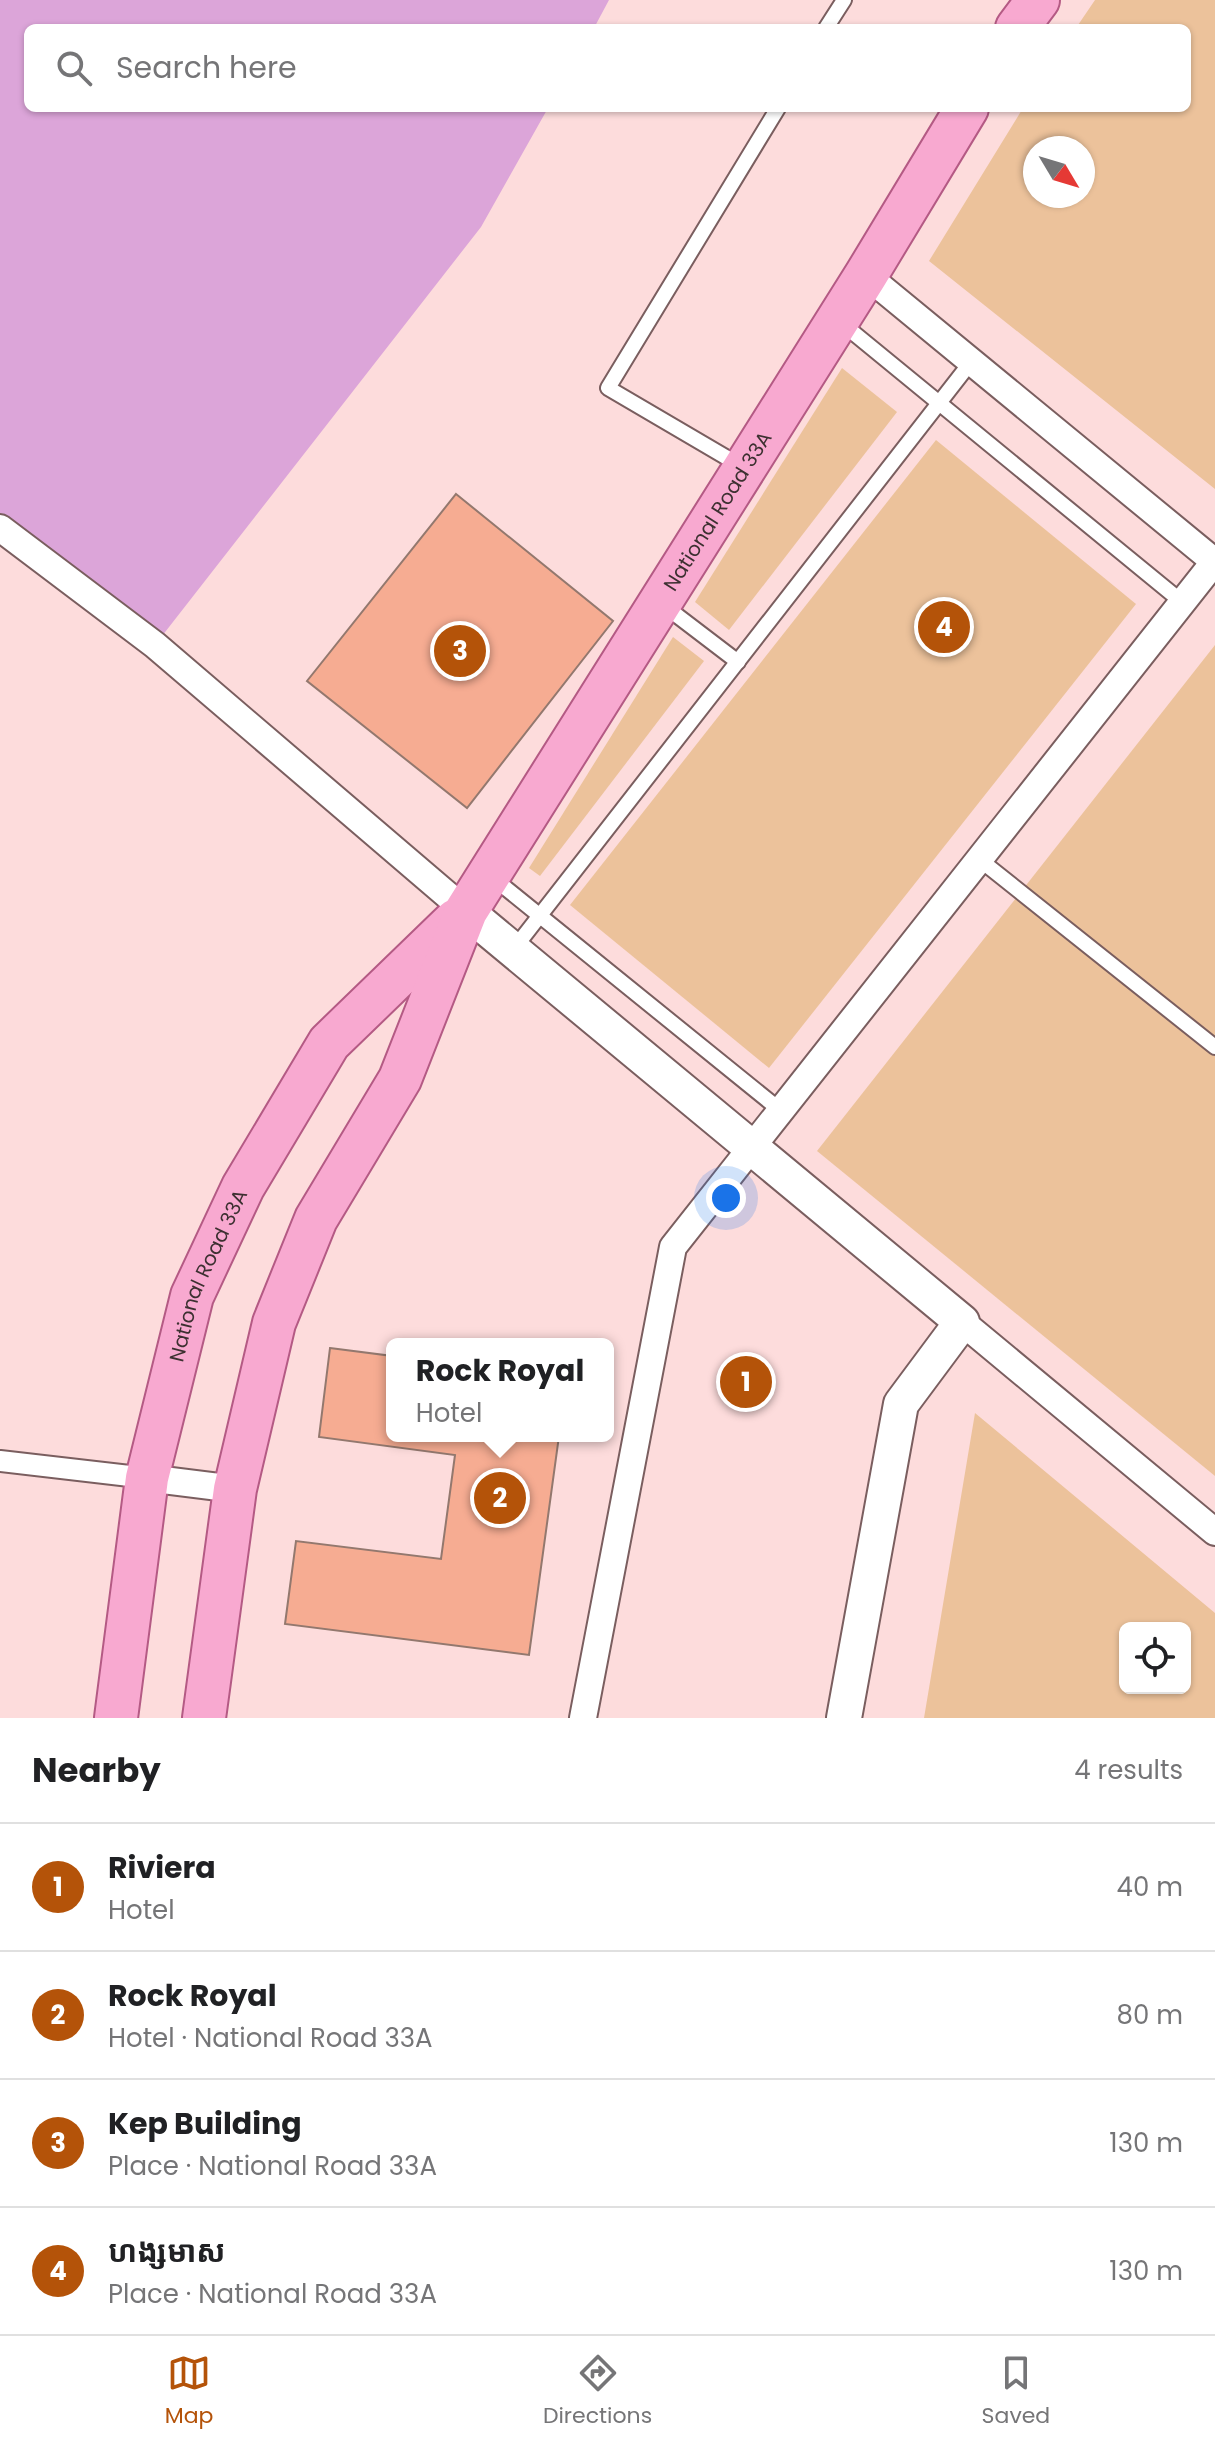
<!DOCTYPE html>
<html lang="en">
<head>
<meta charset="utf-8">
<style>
	:root { --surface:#fff; --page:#f2f2f2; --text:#202124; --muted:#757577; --line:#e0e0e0; --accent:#b45309 }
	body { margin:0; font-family:Poppins,"Noto Sans Khmer",sans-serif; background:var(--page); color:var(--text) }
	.controls { position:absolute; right:24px; bottom:24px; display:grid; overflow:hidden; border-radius:12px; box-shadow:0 2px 6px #0004 }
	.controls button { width:72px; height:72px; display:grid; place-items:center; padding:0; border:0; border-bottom:2px solid var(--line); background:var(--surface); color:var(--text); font:40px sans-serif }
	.compass { position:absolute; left:1023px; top:136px; width:72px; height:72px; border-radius:50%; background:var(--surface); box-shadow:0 2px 6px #0004; rotate:128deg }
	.you { position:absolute; left:726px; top:1198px; width:28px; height:28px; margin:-20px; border:6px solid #fff; border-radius:50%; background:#1a73e8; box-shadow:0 0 0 12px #1a73e833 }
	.badge { display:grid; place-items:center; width:52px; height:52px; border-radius:50%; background:var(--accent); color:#fff; font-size:26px; font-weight:700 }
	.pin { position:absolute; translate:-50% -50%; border:4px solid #fff; box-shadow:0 2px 8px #0006 }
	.popup { position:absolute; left:386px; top:1338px; width:228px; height:104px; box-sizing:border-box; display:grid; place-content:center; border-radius:12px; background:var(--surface); filter:drop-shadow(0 2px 6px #0005); font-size:26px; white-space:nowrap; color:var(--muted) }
	.popup b { font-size:30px; color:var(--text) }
	.popup::after { content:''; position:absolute; left:50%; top:100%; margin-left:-16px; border:16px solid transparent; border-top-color:var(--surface) }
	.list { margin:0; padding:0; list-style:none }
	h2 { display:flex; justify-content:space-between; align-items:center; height:104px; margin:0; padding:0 32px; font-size:34px }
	h2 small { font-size:26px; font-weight:400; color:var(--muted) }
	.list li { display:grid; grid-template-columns:52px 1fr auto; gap:24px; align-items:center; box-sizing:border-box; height:128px; padding:0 32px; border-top:2px solid var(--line) }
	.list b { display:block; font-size:30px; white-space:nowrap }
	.list p { margin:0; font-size:26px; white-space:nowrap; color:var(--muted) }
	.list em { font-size:26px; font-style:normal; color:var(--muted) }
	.icon { flex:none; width:44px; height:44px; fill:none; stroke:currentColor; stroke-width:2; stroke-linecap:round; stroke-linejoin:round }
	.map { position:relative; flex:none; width:1215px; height:1718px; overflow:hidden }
	.search { position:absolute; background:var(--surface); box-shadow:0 2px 6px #0004; left:24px; right:24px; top:24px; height:88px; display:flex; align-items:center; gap:20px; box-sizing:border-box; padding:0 28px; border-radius:12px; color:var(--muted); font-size:30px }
	.sheet { height:616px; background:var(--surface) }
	nav { display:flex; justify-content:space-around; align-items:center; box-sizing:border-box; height:112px; border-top:2px solid var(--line); background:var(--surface); font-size:22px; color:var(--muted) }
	nav a { display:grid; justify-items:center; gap:4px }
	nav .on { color:var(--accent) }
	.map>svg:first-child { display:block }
	.green { fill:#ecc29b; fill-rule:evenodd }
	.water { fill:#dca5d9 }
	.building { fill:#f6ac92; stroke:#93786e; stroke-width:2 }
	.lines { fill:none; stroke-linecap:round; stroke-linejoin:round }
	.service-casing { stroke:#7a5e5f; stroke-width:18 }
	.pedestrian-casing { stroke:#7a5e5f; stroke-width:24 }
	.minor-casing { stroke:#7a5e5f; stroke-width:30 }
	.tertiary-casing { stroke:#7a5e5f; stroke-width:38 }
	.primary-casing { stroke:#b45a84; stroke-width:46 }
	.service { stroke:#fff; stroke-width:14 }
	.pedestrian { stroke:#fff; stroke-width:20 }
	.minor { stroke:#fff; stroke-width:26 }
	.tertiary { stroke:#fff; stroke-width:34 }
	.primary { stroke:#f8a9d0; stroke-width:42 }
	.labels { text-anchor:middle; stroke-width:6; stroke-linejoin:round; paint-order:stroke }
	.street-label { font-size:20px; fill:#3d3031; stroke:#fff }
</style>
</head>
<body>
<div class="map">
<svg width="1215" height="1718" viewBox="0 0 1215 1718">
	<rect width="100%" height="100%" fill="#fddcdc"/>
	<g class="green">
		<path d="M1095,0H1215V489L929,261L1023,108H1187V28H1076ZM1083,148V196H1035V148Z"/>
		<polygon points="842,368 897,412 729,630 695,602"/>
		<polygon points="936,440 1136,604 769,1068 570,905"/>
		<polygon points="673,637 704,661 540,876 529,868"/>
		<polygon points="1215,645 1215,1476 817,1151"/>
		<path d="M975,1413L1215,1613V1718H924ZM1185,1628V1688H1125V1628Z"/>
	</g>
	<polygon class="water" points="0,0 609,0 594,28 28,28 28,108 548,108 481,227 155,645 0,513"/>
	<g class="building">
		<polygon points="456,494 613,621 467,808 307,681"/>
		<polygon points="330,1348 392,1356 392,1436 559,1436 529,1655 285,1624 296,1541 441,1559 455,1455 319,1437"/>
	</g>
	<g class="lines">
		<defs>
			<g id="service">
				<polyline points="826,28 844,0"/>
				<polyline points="839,321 1182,602"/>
				<polyline points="741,466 608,388 778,108"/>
				<polyline points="662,604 738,662"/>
				<polyline points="979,859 1215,1047"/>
				<polyline points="492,877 780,1110"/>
				<polyline points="513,950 971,362"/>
			</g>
			<polyline id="pedestrian" points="0,1461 147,1478"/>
			<g id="minor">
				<polyline points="866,275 1215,562"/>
				<polyline points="0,528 155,645 466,911"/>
				<polyline points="962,1322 1215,1532"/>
				<polyline points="147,1478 235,1489"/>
				<polyline points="583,1718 673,1247 1215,561"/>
			</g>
			<polyline id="tertiary" points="466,911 962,1322 901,1404 844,1718"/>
			<g id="primary">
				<polyline points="1017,28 1038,0"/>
				<path id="s1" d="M116,1718L147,1478L192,1296L243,1187L329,1043L456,920"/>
				<path id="s2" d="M204,1718L235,1489L274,1323L316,1219L400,1079L466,911L866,275L967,108"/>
			</g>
		</defs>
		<use href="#service" class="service-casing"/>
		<use href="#pedestrian" class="pedestrian-casing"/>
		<use href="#minor" class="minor-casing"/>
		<use href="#tertiary" class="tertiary-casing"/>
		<use href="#primary" class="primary-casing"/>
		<use href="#service" class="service"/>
		<use href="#pedestrian" class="pedestrian"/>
		<use href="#minor" class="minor"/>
		<use href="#tertiary" class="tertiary"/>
		<use href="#primary" class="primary"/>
	</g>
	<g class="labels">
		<g class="street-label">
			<text dy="7" stroke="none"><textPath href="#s2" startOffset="1330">National Road 33A</textPath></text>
			<text dy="7" stroke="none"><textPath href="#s1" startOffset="454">National Road 33A</textPath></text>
		</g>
	</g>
</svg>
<div class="controls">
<button><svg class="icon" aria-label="locate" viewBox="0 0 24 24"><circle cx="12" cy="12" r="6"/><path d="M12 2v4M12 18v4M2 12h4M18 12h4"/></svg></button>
</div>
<svg class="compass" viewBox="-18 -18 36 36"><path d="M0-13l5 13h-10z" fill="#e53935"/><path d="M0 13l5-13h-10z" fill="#757577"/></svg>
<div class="you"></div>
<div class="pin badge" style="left:746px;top:1382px">1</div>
<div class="pin badge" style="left:500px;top:1498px">2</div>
<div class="popup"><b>Rock Royal</b>Hotel</div>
<div class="pin badge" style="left:460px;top:651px">3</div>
<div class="pin badge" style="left:944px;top:627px">4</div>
<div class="search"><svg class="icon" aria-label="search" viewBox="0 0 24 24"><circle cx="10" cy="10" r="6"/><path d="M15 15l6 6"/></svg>Search here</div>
</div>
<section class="sheet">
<h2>Nearby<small>4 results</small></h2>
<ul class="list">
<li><span class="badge">1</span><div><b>Riviera</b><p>Hotel</p></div><em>40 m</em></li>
<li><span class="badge">2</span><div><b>Rock Royal</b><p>Hotel · National Road 33A</p></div><em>80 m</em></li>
<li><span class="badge">3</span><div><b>Kep Building</b><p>Place · National Road 33A</p></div><em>130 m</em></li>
<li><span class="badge">4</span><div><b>ហង្សមាស</b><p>Place · National Road 33A</p></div><em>130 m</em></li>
</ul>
</section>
<nav>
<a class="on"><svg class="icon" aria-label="map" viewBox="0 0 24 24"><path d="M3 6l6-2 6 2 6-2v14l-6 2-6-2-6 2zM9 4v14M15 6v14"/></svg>Map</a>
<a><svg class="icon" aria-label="directions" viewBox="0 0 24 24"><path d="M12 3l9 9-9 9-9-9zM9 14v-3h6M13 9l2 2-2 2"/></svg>Directions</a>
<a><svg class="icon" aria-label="saved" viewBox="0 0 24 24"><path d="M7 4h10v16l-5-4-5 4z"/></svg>Saved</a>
</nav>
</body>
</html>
